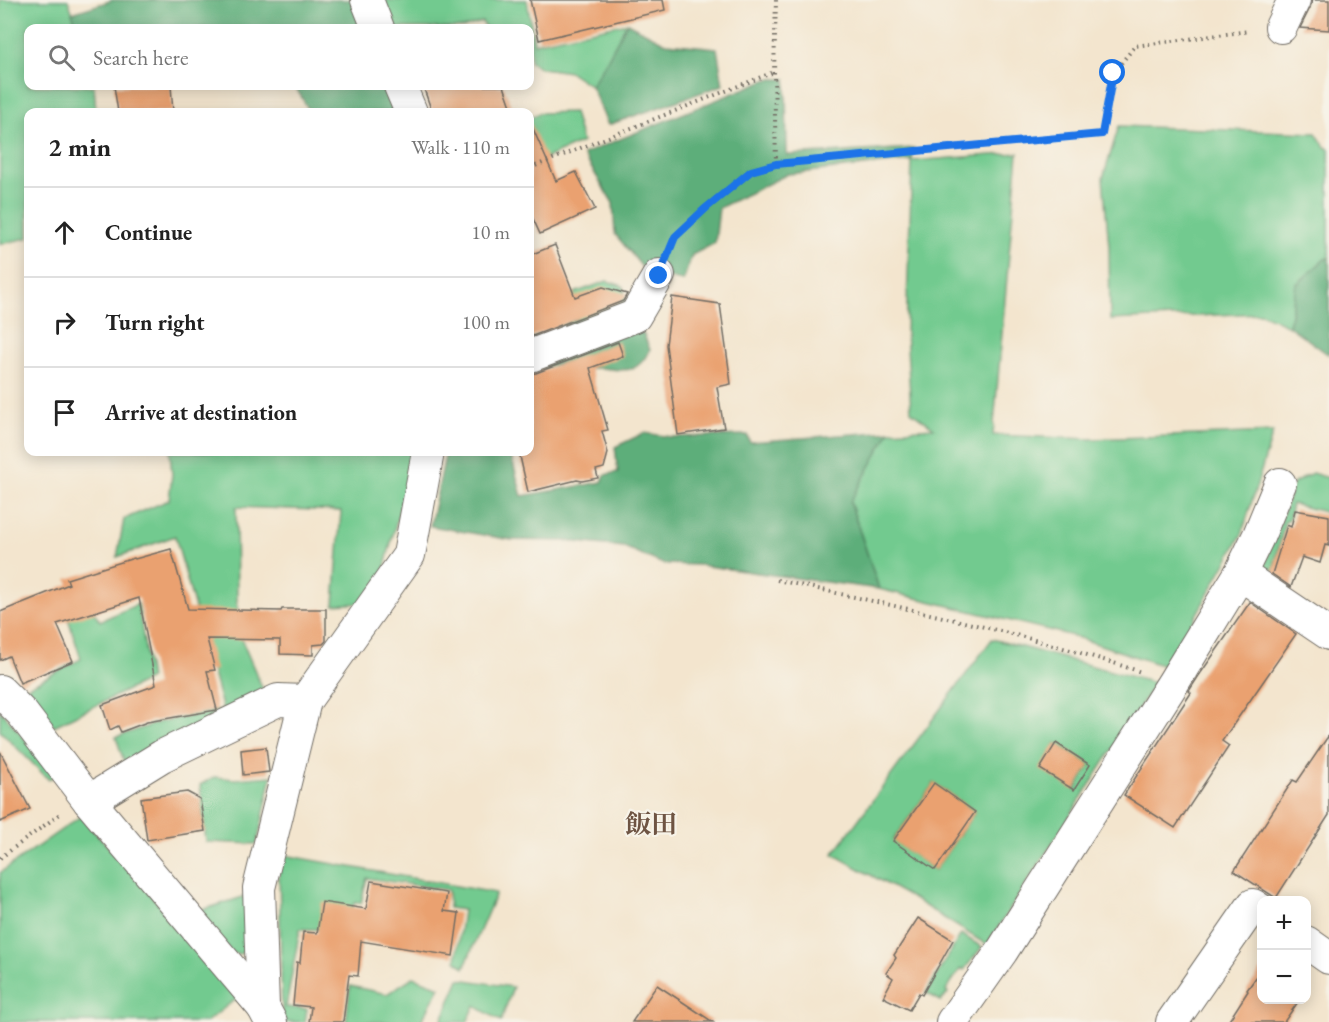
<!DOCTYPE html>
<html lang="en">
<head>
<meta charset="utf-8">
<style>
	:root { --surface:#fff; --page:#f6f6f6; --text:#222; --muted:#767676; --line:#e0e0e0 }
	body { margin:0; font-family:"EB Garamond","Noto Serif JP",serif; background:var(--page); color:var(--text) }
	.controls { position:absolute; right:18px; bottom:18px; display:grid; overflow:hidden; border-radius:12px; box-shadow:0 3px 15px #0003 }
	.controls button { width:54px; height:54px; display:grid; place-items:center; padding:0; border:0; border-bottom:2px solid var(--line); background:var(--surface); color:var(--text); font:30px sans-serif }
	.stop { position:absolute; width:18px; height:18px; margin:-14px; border:4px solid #1a73e8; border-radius:50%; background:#fff }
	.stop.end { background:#1a73e8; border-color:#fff; box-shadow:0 2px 6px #0008 }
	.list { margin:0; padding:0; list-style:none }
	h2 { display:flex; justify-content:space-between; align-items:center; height:78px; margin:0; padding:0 24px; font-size:26px }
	h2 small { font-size:20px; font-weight:400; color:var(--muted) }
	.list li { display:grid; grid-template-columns:39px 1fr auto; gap:18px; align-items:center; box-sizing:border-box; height:90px; padding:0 24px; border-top:2px solid var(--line) }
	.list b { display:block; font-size:22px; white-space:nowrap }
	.list em { font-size:20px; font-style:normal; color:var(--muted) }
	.icon { flex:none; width:33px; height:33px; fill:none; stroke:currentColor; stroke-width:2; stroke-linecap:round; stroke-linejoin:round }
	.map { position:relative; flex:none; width:1329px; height:1022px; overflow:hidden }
	.search { position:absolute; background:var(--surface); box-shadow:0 3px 15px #0003; left:24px; top:24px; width:510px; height:66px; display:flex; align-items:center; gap:15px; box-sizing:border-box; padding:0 21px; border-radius:12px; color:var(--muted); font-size:22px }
	.panel { position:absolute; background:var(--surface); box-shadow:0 3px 15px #0003; left:24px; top:108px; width:510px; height:348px; border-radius:12px }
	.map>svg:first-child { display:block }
	.green { fill:#72ca8f; stroke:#4e7a5d; stroke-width:1.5; fill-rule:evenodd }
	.forest { fill:#5dae7a; stroke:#446c52; stroke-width:1.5 }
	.building { fill:#eaa16f }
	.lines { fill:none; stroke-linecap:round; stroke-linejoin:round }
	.minor-casing { stroke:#716c64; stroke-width:34 }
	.path { stroke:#716c64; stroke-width:4; stroke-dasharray:1.5 4.5; stroke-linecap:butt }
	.minor { stroke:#fff; stroke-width:32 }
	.route { stroke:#1a73e8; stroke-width:8 }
	.labels { text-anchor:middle; stroke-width:4.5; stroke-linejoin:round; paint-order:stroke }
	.quarter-label { font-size:26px; font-weight:bold; fill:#6e5443; stroke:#f7f3e8 }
</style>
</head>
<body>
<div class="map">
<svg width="1329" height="1022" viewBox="0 0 1329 1022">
	<rect width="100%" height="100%" fill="#f7f3e8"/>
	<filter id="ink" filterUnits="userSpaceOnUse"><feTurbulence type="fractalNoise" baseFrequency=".0167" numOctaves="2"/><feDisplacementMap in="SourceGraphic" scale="12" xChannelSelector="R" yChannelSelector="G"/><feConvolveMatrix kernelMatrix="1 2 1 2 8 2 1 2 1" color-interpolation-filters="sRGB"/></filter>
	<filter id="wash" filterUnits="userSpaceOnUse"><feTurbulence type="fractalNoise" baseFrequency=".008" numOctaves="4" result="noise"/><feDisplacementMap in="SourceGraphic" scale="24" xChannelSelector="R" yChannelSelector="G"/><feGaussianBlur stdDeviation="1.35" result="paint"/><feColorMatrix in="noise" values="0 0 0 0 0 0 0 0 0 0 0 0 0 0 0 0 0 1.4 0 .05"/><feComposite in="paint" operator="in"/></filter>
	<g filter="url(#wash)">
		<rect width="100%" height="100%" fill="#f3e5ce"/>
		<g class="green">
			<polygon points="0,0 68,0 78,28 28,28 28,86 94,86 96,112 28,112 28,238 0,244"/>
			<polygon points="382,0 527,0 534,43 627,23 606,62 591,86 570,72 541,68 530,62 530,28 486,28 482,22 463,28 393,28"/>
			<polygon points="574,112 582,142 530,165 530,118 539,113"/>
			<polygon points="1119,126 1316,133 1325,147 1329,149 1329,258 1325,259 1296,285 1289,326 1261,313 1110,320 1109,246 1103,178"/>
			<polygon points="1018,153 993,435 1092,439 1273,432 1242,534 1167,667 1073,636 879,589 850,502 890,431 934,428 911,411 906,332 912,161"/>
			<polygon points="607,281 623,286 626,298 624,311 530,340 578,319 569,295"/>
			<polygon points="170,452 414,452 380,586 363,603 334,605 341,511 236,507 237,603 243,643 264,692 125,765 116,737 160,722 223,710 175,536 117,557 124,519 169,500 172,474"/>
			<polygon points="1312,473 1329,478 1329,513 1292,504 1289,519 1285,522 1273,570 1264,567 1294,483"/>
			<polygon points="138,604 150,679 54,726 18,692 81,659 67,615 90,606 100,621"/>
			<path d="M992,639L1155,683L987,945L917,901L833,854ZM1056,743L1090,765L1075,790L1041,769ZM934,783L975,812L935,870L893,840Z"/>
			<polygon points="0,710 57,776 48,779 0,731"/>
			<polygon points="272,776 257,844 206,842 200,785 214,777 235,779"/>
			<polygon points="81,816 240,996 206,1022 0,1022 0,873"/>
			<polygon points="284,855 496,893 464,968 456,960 463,910 449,908 448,890 367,878 361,903 354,903 348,930 300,929 286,1007 307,1009 305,1022 285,1022 282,1018 279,867"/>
			<polygon points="252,894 253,946 240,954 231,953 199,911"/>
			<polygon points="961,934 982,947 964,970 961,968 946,990 948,993 941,1001 926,993"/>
			<polygon points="413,977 440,987 421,1022 346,1022 350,986 387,994"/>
			<polygon points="459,979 513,987 501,1021 475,1006 467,1022 441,1022"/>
		</g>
		<g class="forest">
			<polygon points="113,0 352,0 363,28 78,28 72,13"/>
			<polygon points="627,23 666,43 717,48 723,85 608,125 591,86 606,62"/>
			<polygon points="768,79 786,79 787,155 914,148 912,161 788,174 719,208 715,243 692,255 683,281 647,273 615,234 613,203 583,154"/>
			<polygon points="295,86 384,86 394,112 310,112"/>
			<polygon points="1329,258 1329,355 1289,326 1296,285 1325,259"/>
			<path d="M635,325L644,335L650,350C634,379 622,368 596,368C590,368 583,369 577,370L568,361L530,371Z"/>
			<polygon points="890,431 850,502 879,589 699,565 663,564 624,547 567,541 512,540 430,526 446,452 510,452 522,496 602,482 605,475 618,472 615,447 644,433 672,437 747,435 750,442"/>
		</g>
		<g id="blocks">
			<g class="building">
				<polygon points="530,0 663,0 665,10 539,40"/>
				<polygon points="1312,0 1329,0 1329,30 1300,28 1310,8"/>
				<polygon points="114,86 171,86 173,112 118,112"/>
				<polygon points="423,86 504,86 513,112 432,112"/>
				<polygon points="530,122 556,181 576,172 595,209 540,234 530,212"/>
				<polygon points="555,245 575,297 603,287 627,294 623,301 530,337 530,255"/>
				<polygon points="672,297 720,304 731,384 717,387 724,428 678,435 666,345"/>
				<polygon points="618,342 623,356 590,368 608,430 602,431 608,453 604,468 596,470 598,478 582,481 577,480 528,492 519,452 530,452 530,374 536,373"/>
				<polygon points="1295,510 1329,516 1329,546 1325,545 1320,563 1302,557 1291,587 1272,574 1287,525 1291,527"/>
				<polygon points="171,549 188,609 281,611 282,609 326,609 326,641 323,644 313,645 313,655 280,654 280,640 207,639 215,670 207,671 217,710 147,722 121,732 118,726 110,730 102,705 156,685 139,598 57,624 73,661 20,683 9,656 0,660 0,612 69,584 67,579 134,558 135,559"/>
				<polygon points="1250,602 1296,634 1222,741 1229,746 1175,828 1124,795 1191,693 1189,691 1198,677"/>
				<polygon points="1329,735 1329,815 1276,898 1234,871 1293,780 1297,782"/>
				<polygon points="1056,743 1090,765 1074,790 1040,769"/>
				<polygon points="266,747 269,772 243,775 241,750"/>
				<polygon points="0,751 30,809 0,822"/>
				<polygon points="934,783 975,812 935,870 893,841"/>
				<polygon points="187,792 200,799 205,831 147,840 141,798"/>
				<polygon points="371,881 447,893 444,911 459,913 453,956 361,941 358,976 349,975 343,1022 309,1022 311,1007 293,1005 297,962 300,963 303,932 317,933 322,902 366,909"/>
				<polygon points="918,918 953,940 922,995 919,993 909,1010 883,997 893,978 886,973 896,958 894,955"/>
				<polygon points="1262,969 1262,999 1300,999 1284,1022 1228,1022 1248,991 1247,990"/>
				<polygon points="657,985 713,1022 632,1022"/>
			</g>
		</g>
	</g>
	<g filter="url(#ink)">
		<use href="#blocks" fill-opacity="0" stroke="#716c64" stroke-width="1.5"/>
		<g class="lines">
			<defs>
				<g id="minor">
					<polyline points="367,0 378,28"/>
					<polyline points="1281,27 1294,0"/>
					<polyline points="400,86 411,112"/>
					<polyline points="530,356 635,316 659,275"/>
					<polyline points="1240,574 1259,535 1280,484"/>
					<polyline points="0,691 22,713 89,801 263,1007"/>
					<polyline points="89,801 162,756 278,700 305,701"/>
					<polyline points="1306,942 1329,958"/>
					<polyline points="271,1022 263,1007 259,888 305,701 409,555 428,452"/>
					<polyline points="952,1022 1002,951 1173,683 1240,574 1329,634"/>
					<polyline points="1172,1022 1253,905 1262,911"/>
				</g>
			</defs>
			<use href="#minor" class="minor-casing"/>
			<g class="path">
				<polyline points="776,164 1102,134 1113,73 1135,46 1249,31"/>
				<polyline points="530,168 774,72"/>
				<polyline points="671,247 675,237 706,208 751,171 776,164 774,72 776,0"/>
				<path d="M777,580C899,607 1022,632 1141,672"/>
				<polyline points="0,858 60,814"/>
			</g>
			<use href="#minor" class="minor"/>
		</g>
	</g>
	<g class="lines" filter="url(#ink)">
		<polyline class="route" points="659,276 675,237 706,208 751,171 776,164 1102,134 1113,73"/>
	</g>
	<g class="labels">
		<g class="quarter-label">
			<text x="651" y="833">飯田</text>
		</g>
	</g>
</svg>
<div class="controls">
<button>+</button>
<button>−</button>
</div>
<div class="stop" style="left:1113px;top:73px"></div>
<div class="stop end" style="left:659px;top:276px"></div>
<div class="search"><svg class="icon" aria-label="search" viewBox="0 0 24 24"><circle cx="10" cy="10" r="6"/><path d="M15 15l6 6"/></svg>Search here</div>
<section class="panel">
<h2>2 min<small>Walk · 110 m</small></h2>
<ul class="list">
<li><svg class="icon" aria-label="ahead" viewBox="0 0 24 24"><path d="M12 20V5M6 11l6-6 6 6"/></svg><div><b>Continue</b></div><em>10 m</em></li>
<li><svg class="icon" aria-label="right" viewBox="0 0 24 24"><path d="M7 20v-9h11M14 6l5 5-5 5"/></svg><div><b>Turn right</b></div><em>100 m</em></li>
<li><svg class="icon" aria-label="arrive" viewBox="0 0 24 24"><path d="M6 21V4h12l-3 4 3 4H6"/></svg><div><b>Arrive at destination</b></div></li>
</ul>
</section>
</div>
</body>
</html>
